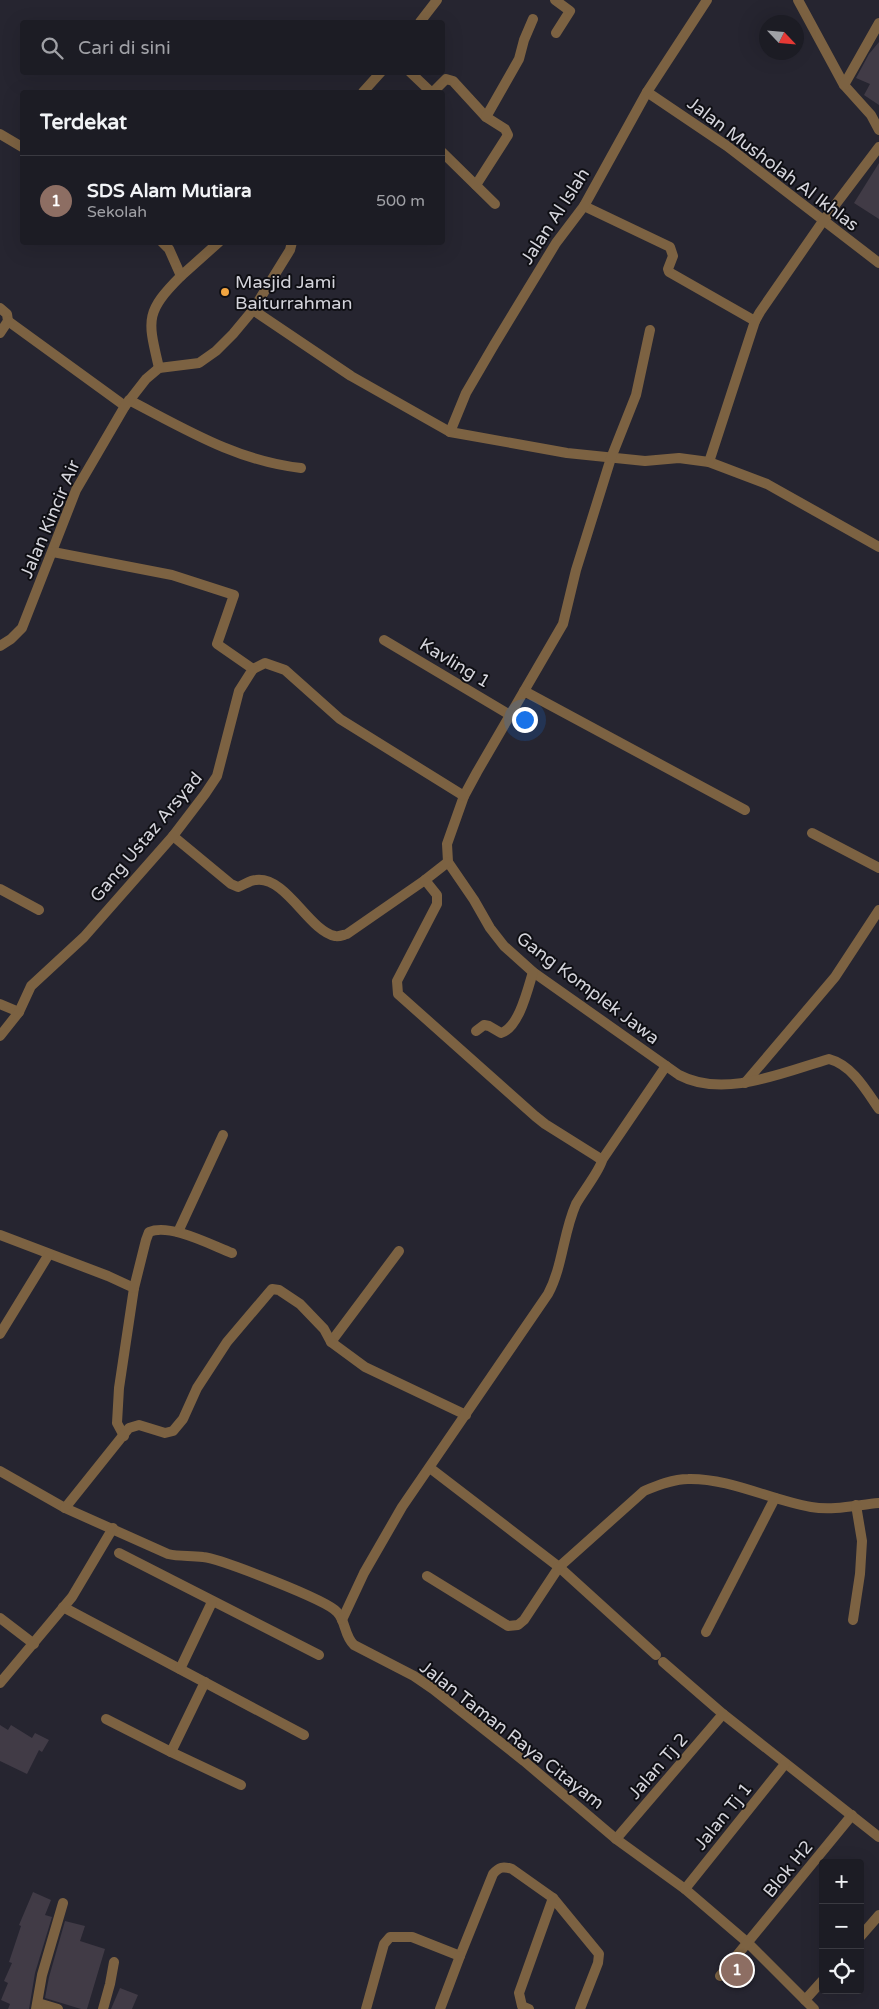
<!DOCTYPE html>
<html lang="id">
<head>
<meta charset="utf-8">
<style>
	:root { --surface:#1c1c24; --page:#292931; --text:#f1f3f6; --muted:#a0a1a6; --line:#3a3a41; --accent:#0b8043 }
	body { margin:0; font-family:"Varela Round",sans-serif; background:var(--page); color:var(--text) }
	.controls { position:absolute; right:15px; bottom:15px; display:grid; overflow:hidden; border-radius:5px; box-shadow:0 5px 20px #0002 }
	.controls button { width:45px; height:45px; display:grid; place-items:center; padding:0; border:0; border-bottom:1px solid var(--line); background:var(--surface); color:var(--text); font:25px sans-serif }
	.compass { position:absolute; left:759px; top:15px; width:45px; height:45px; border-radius:50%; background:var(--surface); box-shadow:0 5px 20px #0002; rotate:116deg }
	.you { position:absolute; left:524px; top:719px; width:18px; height:18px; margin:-12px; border:4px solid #fff; border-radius:50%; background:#1a73e8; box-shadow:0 0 0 8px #1a73e833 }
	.badge { display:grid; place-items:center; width:32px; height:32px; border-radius:50%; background:var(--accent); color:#fff; font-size:16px; font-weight:700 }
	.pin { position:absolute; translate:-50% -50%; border:2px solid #fff; box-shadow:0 1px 5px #0006 }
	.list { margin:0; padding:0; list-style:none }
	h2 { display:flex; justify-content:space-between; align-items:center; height:65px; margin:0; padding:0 20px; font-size:21px }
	h2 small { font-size:16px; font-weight:400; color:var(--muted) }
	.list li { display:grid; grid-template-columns:32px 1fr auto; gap:15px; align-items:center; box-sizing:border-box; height:90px; padding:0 20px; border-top:1px solid var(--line) }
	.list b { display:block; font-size:19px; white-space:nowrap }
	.list p { margin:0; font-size:16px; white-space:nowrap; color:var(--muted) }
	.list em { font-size:16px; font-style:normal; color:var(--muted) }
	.icon { flex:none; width:28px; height:28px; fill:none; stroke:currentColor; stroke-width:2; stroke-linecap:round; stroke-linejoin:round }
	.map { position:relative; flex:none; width:879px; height:2009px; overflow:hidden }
	.search { position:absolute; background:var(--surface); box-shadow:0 5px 20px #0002; left:20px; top:20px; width:425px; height:55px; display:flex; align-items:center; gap:12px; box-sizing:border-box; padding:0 18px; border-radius:5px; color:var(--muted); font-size:19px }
	.panel { position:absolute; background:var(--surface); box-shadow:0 5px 20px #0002; left:20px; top:90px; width:425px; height:155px; border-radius:5px }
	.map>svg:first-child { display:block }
	.building { fill:#413b46 }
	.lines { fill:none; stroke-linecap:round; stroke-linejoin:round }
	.lane { stroke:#7c6242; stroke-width:10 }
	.street { stroke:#7c6242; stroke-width:10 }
	.poi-dot { fill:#f2a541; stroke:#0f0f14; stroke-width:2 }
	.labels { text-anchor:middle; stroke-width:4; stroke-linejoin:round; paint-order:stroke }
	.street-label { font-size:18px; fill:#d4d4db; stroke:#0f0f14 }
	.poi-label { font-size:18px; fill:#d4d4db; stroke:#0f0f14; text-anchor:start }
</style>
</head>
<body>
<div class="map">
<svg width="879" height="2009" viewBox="0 0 879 2009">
	<rect width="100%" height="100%" fill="#262530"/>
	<g class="building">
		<polygon points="879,42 879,105 864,95 870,84 856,78 869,54"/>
		<polygon points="879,163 879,219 854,203"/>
		<polygon points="0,1725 8,1730 11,1725 32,1738 35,1733 49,1740 42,1752 39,1750 27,1774 0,1761"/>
		<polygon points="33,1892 51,1900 45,1915 52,1917 35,1973 29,2009 8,2009 10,2004 1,2000 8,1983 4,1981 12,1963 9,1962 21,1926 19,1925"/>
		<polygon points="65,1921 85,1926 80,1941 105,1949 87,2009 81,2009 45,1998 49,1977"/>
		<polygon points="120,1988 138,1995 132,2009 111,2009"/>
	</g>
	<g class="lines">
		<g class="lane">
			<polyline points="555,0 570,11 556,33"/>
			<polyline points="812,833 879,868"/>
			<polyline points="745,1083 835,977 879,910"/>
		</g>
		<g class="street">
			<polyline points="798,0 844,85 871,115 879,130"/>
			<polyline points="420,22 437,0"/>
			<polyline points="410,72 431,92 433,92 446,79 453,81 486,117 505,129 508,135 476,185"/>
			<polyline points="844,85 879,23"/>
			<polyline points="363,92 381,72"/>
			<polyline points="647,92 727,146 879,263"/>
			<polyline points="486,117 519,59 524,40 533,19"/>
			<polyline points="0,134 22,147"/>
			<polyline points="442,152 495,204"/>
			<polyline points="584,206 670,247 673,256 668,269 669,272 755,321"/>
			<polyline points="181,276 219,242"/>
			<polyline points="0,308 7,314 8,321 0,333"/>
			<polyline points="253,310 351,376 450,432 567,453 645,461 679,458 709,462 767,484 879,547"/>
			<polyline points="8,321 125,406"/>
			<path d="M650,330L636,395L611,458L576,570L563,624L477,772L464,796L447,844L448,862L474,900L490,928L504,946L533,972L679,1075C724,1099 784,1072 829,1059C852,1065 866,1090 879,1109"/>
			<path d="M159,368C148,320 144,313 181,276L169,249L162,242"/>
			<path d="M129,400C185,429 237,461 301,468"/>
			<polyline points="450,432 466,393 494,345 556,243 584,206 647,92 707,0"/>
			<polyline points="709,462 755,321 760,312 823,221 879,147"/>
			<polyline points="384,640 510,715"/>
			<polyline points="0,646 11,639 22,628 76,490 125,406 146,379 159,368 199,363 216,351 233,334 253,310 290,250 292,242"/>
			<polyline points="253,669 265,663 285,670 340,719 464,796"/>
			<polyline points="524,691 745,810"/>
			<path d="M173,836L231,884L238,887C244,885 250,880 256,880C286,876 309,931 335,936C339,937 343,935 347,934L425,880L448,862"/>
			<polyline points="0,889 39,910"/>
			<polyline points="0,1004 19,1012"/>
			<path d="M476,1031L484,1025L489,1026L501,1033C519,1028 528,988 533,972"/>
			<polyline points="0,1036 19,1012 31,986 84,937 173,836 205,794 217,776 239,691 253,669 217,644 234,595 172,575 53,552"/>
			<polyline points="602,1160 666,1066"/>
			<polyline points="178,1232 223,1135"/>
			<polyline points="0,1235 108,1276 134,1288 119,1388 117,1423 124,1436"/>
			<path d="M134,1288L146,1240L149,1232C170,1223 211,1245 232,1253"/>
			<polyline points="0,1334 49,1254"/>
			<polyline points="331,1342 399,1251"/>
			<polyline points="430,1468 559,1567 656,1655"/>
			<path d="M0,1471L65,1508L168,1554C180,1557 191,1555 203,1557C221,1559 327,1600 337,1612C346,1621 344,1636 354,1645L414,1676L433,1689L524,1761L616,1839L685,1889L748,1943L814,2009"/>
			<polyline points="65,1508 129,1428 139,1425 165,1433 173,1431 183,1419 197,1388 227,1342 272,1289 279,1290 300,1304 324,1329 331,1342 365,1367 466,1415"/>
			<polyline points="119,1553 319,1655"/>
			<path d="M427,1576L508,1626L518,1625L524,1620L559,1567L644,1491C658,1485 673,1479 688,1479C730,1478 770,1500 811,1507C833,1511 857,1505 879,1503"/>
			<polyline points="63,1607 304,1735"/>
			<polyline points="0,1618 34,1644"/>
			<path d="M342,1620L364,1573L402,1507L548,1294C563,1266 563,1233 576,1204C582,1193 601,1169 602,1160L596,1156L545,1124L535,1116L398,994L397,981L437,904V895L425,880"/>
			<polyline points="853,1620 860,1574 862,1541 856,1505"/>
			<polyline points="706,1632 775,1498"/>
			<polyline points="663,1662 723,1714 879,1837"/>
			<polyline points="180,1669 212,1602"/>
			<polyline points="205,1682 171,1752 241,1785"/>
			<polyline points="0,1683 72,1597 113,1528"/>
			<polyline points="106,1719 171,1752"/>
			<polyline points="616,1839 723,1714"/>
			<polyline points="685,1889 785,1764"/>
			<polyline points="860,1937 879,1915"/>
			<polyline points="720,1976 852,1815"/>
			<polyline points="805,2000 823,1980"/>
			<polyline points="38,2003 58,2009"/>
			<polyline points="36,2009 42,1975 63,1903"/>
			<polyline points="103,2009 110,1984 114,1962"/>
			<path d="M366,2009L384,1944L390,1937H412L460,1956L493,1874C499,1867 503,1866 512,1869L553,1898L599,1954L598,1963L580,2009"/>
			<polyline points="440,2009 460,1956"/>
			<polyline points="529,2009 522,2006 519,1993 553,1898"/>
		</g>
	</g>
	<circle class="poi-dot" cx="225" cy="292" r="5"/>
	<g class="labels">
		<g class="street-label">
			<text transform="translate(773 164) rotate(37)" y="6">Jalan Musholah Al Ikhlas</text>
			<text transform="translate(555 216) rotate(-57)" y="6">Jalan Al Islah</text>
			<text transform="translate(50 519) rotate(-67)" y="6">Jalan Kincir Air</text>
			<text transform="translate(455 663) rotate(31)" y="6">Kavling 1</text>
			<text transform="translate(146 837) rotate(-50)" y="6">Gang Ustaz Arsyad</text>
			<text transform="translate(588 988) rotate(37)" y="6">Gang Komplek Jawa</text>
			<text transform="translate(512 1735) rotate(38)" y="6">Jalan Taman Raya Citayam</text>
			<text transform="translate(658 1766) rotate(-49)" y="6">Jalan Tj 2</text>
			<text transform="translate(723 1816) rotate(-51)" y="6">Jalan Tj 1</text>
			<text transform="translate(788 1869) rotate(-51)" y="6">Blok H2</text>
		</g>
		<g class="poi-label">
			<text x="235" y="288">Masjid Jami<tspan x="235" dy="21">Baiturrahman</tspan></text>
		</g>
	</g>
</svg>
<div class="controls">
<button>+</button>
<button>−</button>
<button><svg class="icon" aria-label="locate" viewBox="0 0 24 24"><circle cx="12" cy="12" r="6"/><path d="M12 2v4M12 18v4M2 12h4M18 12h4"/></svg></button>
</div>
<svg class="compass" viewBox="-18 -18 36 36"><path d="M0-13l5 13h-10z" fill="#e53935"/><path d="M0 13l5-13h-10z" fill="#a0a1a6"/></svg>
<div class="you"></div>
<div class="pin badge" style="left:737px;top:1970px;background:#8d6e63">1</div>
<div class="search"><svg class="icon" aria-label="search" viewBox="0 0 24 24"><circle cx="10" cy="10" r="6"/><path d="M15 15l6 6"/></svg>Cari di sini</div>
<section class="panel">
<h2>Terdekat<small></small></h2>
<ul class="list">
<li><span class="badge" style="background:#8d6e63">1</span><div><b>SDS Alam Mutiara</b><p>Sekolah</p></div><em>500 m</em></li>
</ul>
</section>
</div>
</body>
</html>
